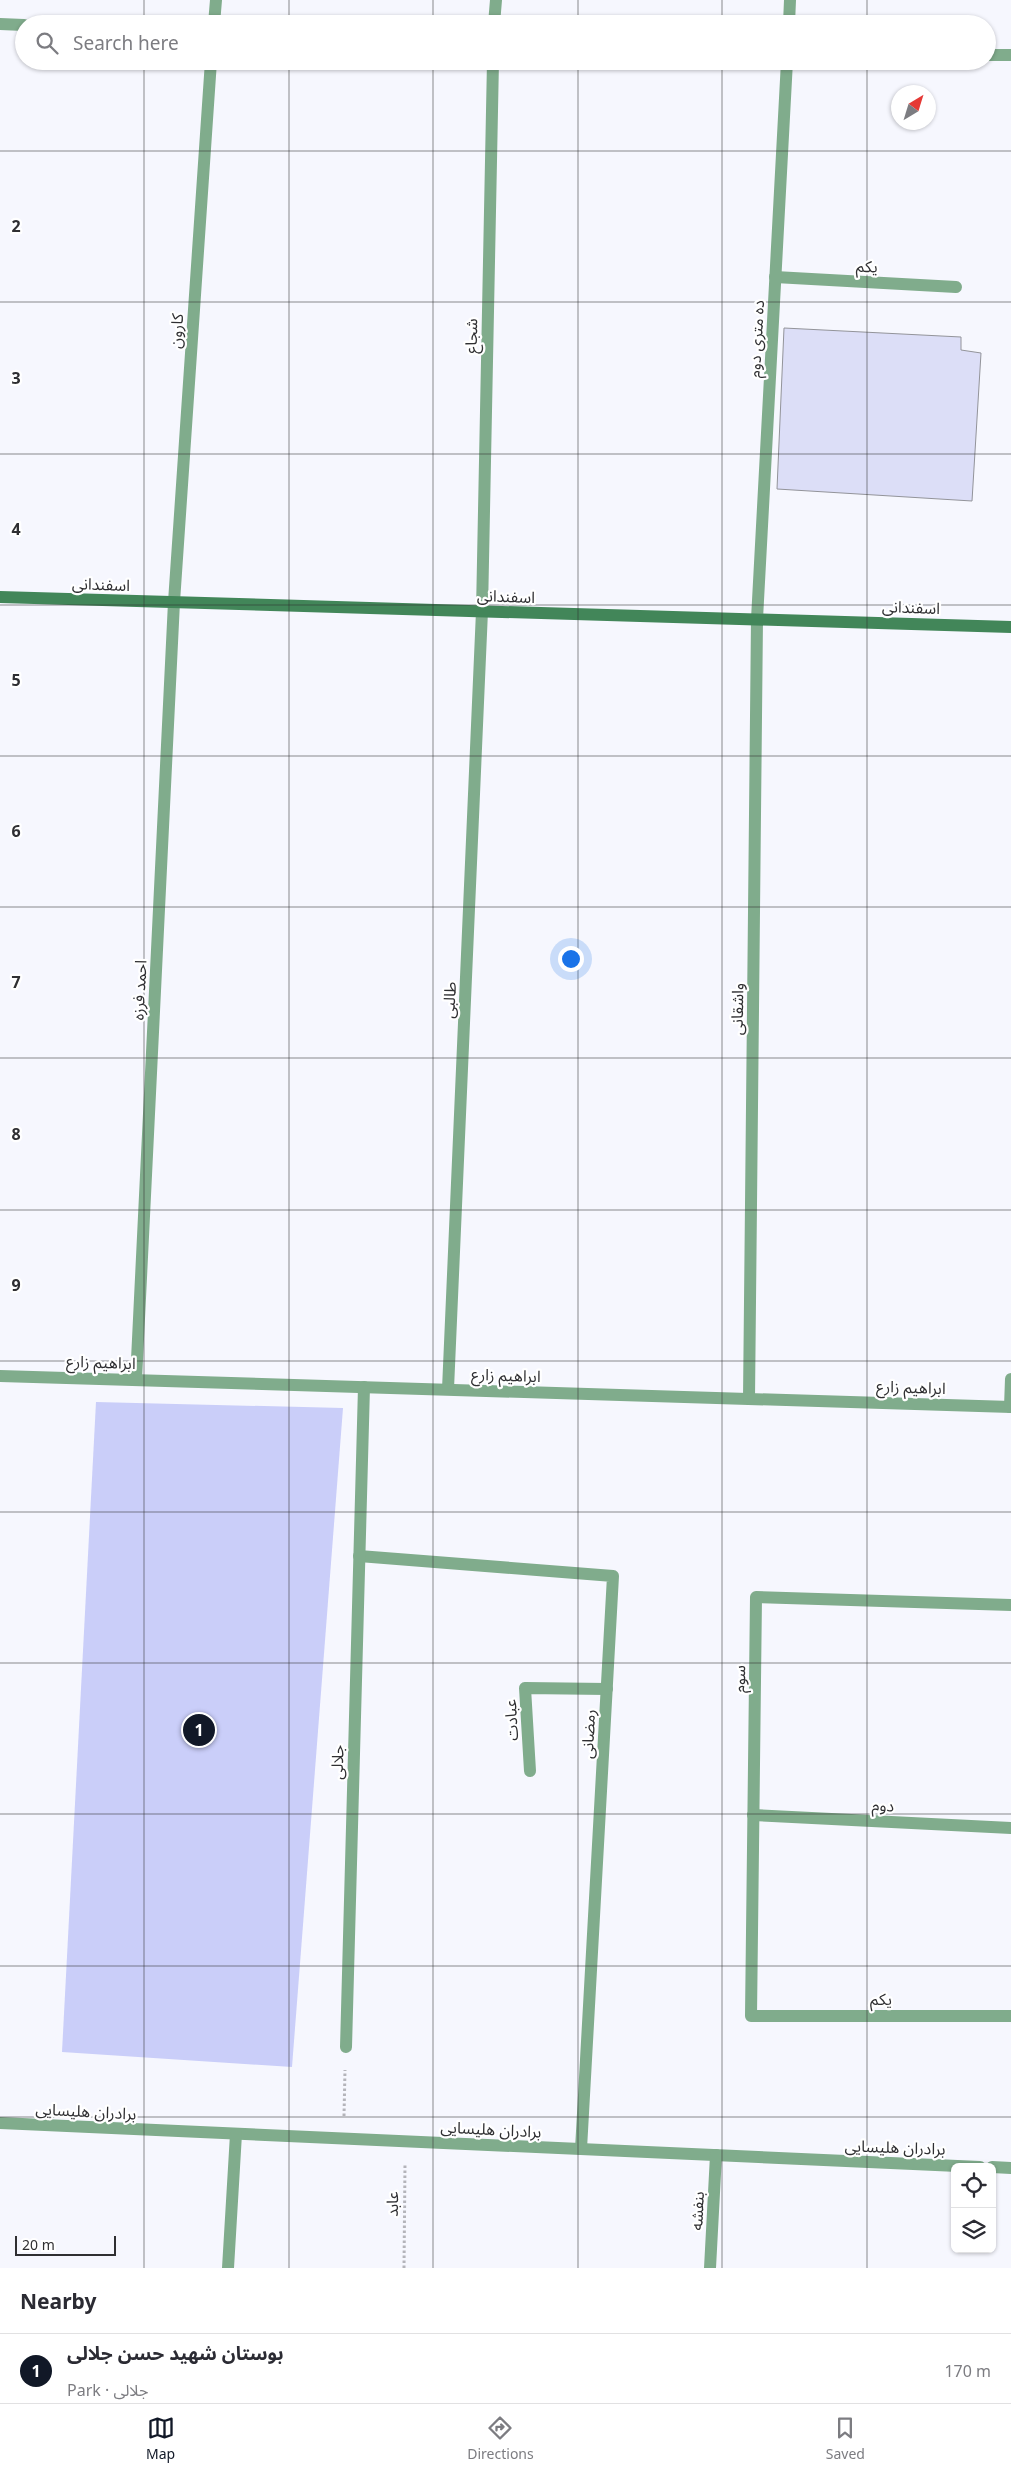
<!DOCTYPE html>
<html lang="en">
<head>
<meta charset="utf-8">
<style>
	:root { --surface:#fff; --page:#f7f7f7; --text:#2b2b33; --muted:#7c7c81; --line:#e1e1e2; --accent:#111827 }
	body { margin:0; font-family:"Noto Sans","Noto Sans Arabic",sans-serif; background:var(--page); color:var(--text) }
	.controls { position:absolute; right:15px; bottom:15px; display:grid; overflow:hidden; border-radius:8px; box-shadow:0 1px 4px #0004 }
	.controls button { width:45px; height:45px; display:grid; place-items:center; padding:0; border:0; border-bottom:1px solid var(--line); background:var(--surface); color:var(--text); font:25px sans-serif }
	.compass { position:absolute; left:891px; top:85px; width:45px; height:45px; border-radius:50%; background:var(--surface); box-shadow:0 1px 4px #0004; rotate:38deg }
	.scale { position:absolute; left:15px; bottom:12px; width:101px; box-sizing:border-box; padding-left:5px; border:2px solid #2f2f32; border-top:0; font-size:14px; line-height:18px; white-space:nowrap; color:#2f2f32; -webkit-text-stroke:4px #fff; paint-order:stroke }
	.you { position:absolute; left:570px; top:958px; width:18px; height:18px; margin:-12px; border:4px solid #fff; border-radius:50%; background:#1a73e8; box-shadow:0 0 0 8px #1a73e833 }
	.badge { display:grid; place-items:center; width:32px; height:32px; border-radius:50%; background:var(--accent); color:#fff; font-size:16px; font-weight:700 }
	.pin { position:absolute; translate:-50% -50%; border:2px solid #fff; box-shadow:0 1px 5px #0006 }
	.list { margin:0; padding:0; list-style:none }
	h2 { display:flex; justify-content:space-between; align-items:center; height:65px; margin:0; padding:0 20px; font-size:21px }
	h2 small { font-size:16px; font-weight:400; color:var(--muted) }
	.list li { display:grid; grid-template-columns:32px 1fr auto; gap:15px; align-items:center; box-sizing:border-box; height:70px; padding:0 20px; border-top:1px solid var(--line) }
	.list b { display:block; font-size:19px; white-space:nowrap }
	.list p { margin:0; font-size:16px; white-space:nowrap; color:var(--muted) }
	.list em { font-size:16px; font-style:normal; color:var(--muted) }
	.icon { flex:none; width:28px; height:28px; fill:none; stroke:currentColor; stroke-width:2; stroke-linecap:round; stroke-linejoin:round }
	.map { position:relative; flex:none; width:1011px; height:2268px; overflow:hidden }
	.search { position:absolute; background:var(--surface); box-shadow:0 1px 4px #0004; left:15px; right:15px; top:15px; height:55px; display:flex; align-items:center; gap:12px; box-sizing:border-box; padding:0 18px; border-radius:28px; color:var(--muted); font-size:19px }
	.sheet { height:135px; background:var(--surface) }
	nav { display:flex; justify-content:space-around; align-items:center; box-sizing:border-box; height:70px; border-top:1px solid var(--line); background:var(--surface); font-size:14px; color:var(--muted) }
	nav a { display:grid; justify-items:center; gap:2px }
	nav .on { color:var(--accent) }
	.map>svg:first-child { display:block }
	.green { fill:#cacef9 }
	.building { fill:#dcdef7; stroke:#93949a }
	.lines { fill:none; stroke-linecap:round; stroke-linejoin:round }
	.path { stroke:#b4b4ba; stroke-width:3; stroke-dasharray:2.5 2.5; stroke-linecap:butt }
	.street { stroke:#80ac8c; stroke-width:12 }
	.secondary { stroke:#428659; stroke-width:12 }
	.grid { fill:none; stroke:#2f2f32; stroke-width:1; stroke-opacity:0.55 }
	.labels { text-anchor:middle; stroke-width:4.5; stroke-linejoin:round; paint-order:stroke }
	.street-label { font-size:16px; fill:#2f2f32; stroke:#fff }
	.grid-label { font-size:16px; text-anchor:middle; font-weight:bold; fill:#2f2f32; stroke:#fff; stroke-width:4.5; stroke-linejoin:round; paint-order:stroke }
</style>
</head>
<body>
<div class="map">
<svg width="1011" height="2268" viewBox="0 0 1011 2268">
	<rect width="100%" height="100%" fill="#f6f7fe"/>
	<polygon class="green" points="96,1402 343,1408 292,2067 62,2052"/>
	<polygon class="building" points="784,328 961,337 961,350 981,353 972,501 777,489"/>
	<g class="lines">
		<g class="path">
			<polyline points="344,2116 345,2070"/>
			<polyline points="404,2268 405,2164"/>
		</g>
		<g class="street">
			<polyline points="0,24 24,25"/>
			<polyline points="214,24 216,0"/>
			<polyline points="494,24 496,0"/>
			<polyline points="789,24 790,0"/>
			<polyline points="987,55 1011,55"/>
			<polyline points="775,277 956,287"/>
			<polyline points="0,1376 1011,1407"/>
			<polyline points="136,1380 174,602 211,61"/>
			<polyline points="448,1389 482,611 493,61"/>
			<polyline points="749,1399 757,619 787,61"/>
			<polyline points="1010,1407 1011,1379"/>
			<polyline points="359,1556 613,1576 581,2149"/>
			<polyline points="1011,1605 756,1597 751,2016 1011,2016"/>
			<polyline points="530,1771 525,1688 607,1689"/>
			<polyline points="753,1815 1011,1828"/>
			<polyline points="346,2047 364,1387"/>
			<polyline points="0,2123 980,2167"/>
			<polyline points="992,2167 1011,2168"/>
			<polyline points="228,2268 236,2134"/>
			<polyline points="710,2268 716,2155"/>
		</g>
		<polyline class="secondary" points="0,597 1011,627"/>
	</g>
	<path class="grid" d="M144,0V24M289,0V24M433,0V24M578,0V24M722,0V24M867,0V24M144,61V2268M289,61V2268M433,61V2268M578,61V2268M722,61V2268M867,61V2268M0,151H1011M0,302H1011M0,454H1011M0,605H1011M0,756H1011M0,907H1011M0,1058H1011M0,1210H1011M0,1361H1011M0,1512H1011M0,1663H1011M0,1814H1011M0,1966H1011M0,2117H1011"/>
	<g class="labels">
		<g class="street-label">
			<text transform="translate(867 266) rotate(3)" y="6">یکم</text>
			<text transform="translate(176 331) rotate(-86)" y="6">کارون</text>
			<text transform="translate(471 336) rotate(-89)" y="6">شجاع</text>
			<text transform="translate(756 339) rotate(-87)" y="6">ده متری دوم</text>
			<text transform="translate(101 584) rotate(2)" y="6">اسفندانی</text>
			<text transform="translate(506 596) rotate(2)" y="6">اسفندانی</text>
			<text transform="translate(911 607) rotate(2)" y="6">اسفندانی</text>
			<text transform="translate(139 990) rotate(-87)" y="6">احمد فرزه</text>
			<text transform="translate(449 1000) rotate(-87)" y="6">طالبی</text>
			<text transform="translate(737 1009) rotate(-89)" y="6">واشقانی</text>
			<text transform="translate(101 1362) rotate(2)" y="6">ابراهیم زارع</text>
			<text transform="translate(506 1375) rotate(2)" y="6">ابراهیم زارع</text>
			<text transform="translate(911 1387) rotate(2)" y="6">ابراهیم زارع</text>
			<text transform="translate(739 1679) rotate(-89)" y="6">سوم</text>
			<text transform="translate(511 1720) rotate(-93)" y="6">عبادت</text>
			<text transform="translate(588 1734) rotate(-87)" y="6">رمضانی</text>
			<text transform="translate(337 1762) rotate(-88)" y="6">جلالی</text>
			<text transform="translate(883 1805) rotate(3)" y="6">دوم</text>
			<text x="881" y="2005">یکم</text>
			<text transform="translate(86 2111) rotate(3)" y="6">برادران هلیسایی</text>
			<text transform="translate(491 2129) rotate(3)" y="6">برادران هلیسایی</text>
			<text transform="translate(895 2147) rotate(2)" y="6">برادران هلیسایی</text>
			<text transform="translate(392 2204) rotate(-89)" y="6">عابد</text>
			<text transform="translate(697 2211) rotate(-87)" y="6">بنفشه</text>
		</g>
	</g>
	<g class="grid-label">
		<text x="16" y="232">2</text>
		<text x="16" y="384">3</text>
		<text x="16" y="535">4</text>
		<text x="16" y="686">5</text>
		<text x="16" y="837">6</text>
		<text x="16" y="988">7</text>
		<text x="16" y="1140">8</text>
		<text x="16" y="1291">9</text>
	</g>
</svg>
<div class="controls">
<button><svg class="icon" aria-label="locate" viewBox="0 0 24 24"><circle cx="12" cy="12" r="6"/><path d="M12 2v4M12 18v4M2 12h4M18 12h4"/></svg></button>
<button><svg class="icon" aria-label="layers" viewBox="0 0 24 24"><path d="M12 4l9 5-9 5-9-5zM3 14l9 5 9-5"/></svg></button>
</div>
<svg class="compass" viewBox="-18 -18 36 36"><path d="M0-13l5 13h-10z" fill="#e53935"/><path d="M0 13l5-13h-10z" fill="#7c7c81"/></svg>
<div class="scale">20 m</div>
<div class="you"></div>
<div class="pin badge" style="left:199px;top:1730px">1</div>
<div class="search"><svg class="icon" aria-label="search" viewBox="0 0 24 24"><circle cx="10" cy="10" r="6"/><path d="M15 15l6 6"/></svg>Search here</div>
</div>
<section class="sheet">
<h2>Nearby<small></small></h2>
<ul class="list">
<li><span class="badge">1</span><div><b>بوستان شهید حسن جلالی</b><p>Park · جلالی</p></div><em>170 m</em></li>
</ul>
</section>
<nav>
<a class="on"><svg class="icon" aria-label="map" viewBox="0 0 24 24"><path d="M3 6l6-2 6 2 6-2v14l-6 2-6-2-6 2zM9 4v14M15 6v14"/></svg>Map</a>
<a><svg class="icon" aria-label="directions" viewBox="0 0 24 24"><path d="M12 3l9 9-9 9-9-9zM9 14v-3h6M13 9l2 2-2 2"/></svg>Directions</a>
<a><svg class="icon" aria-label="saved" viewBox="0 0 24 24"><path d="M7 4h10v16l-5-4-5 4z"/></svg>Saved</a>
</nav>
</body>
</html>
